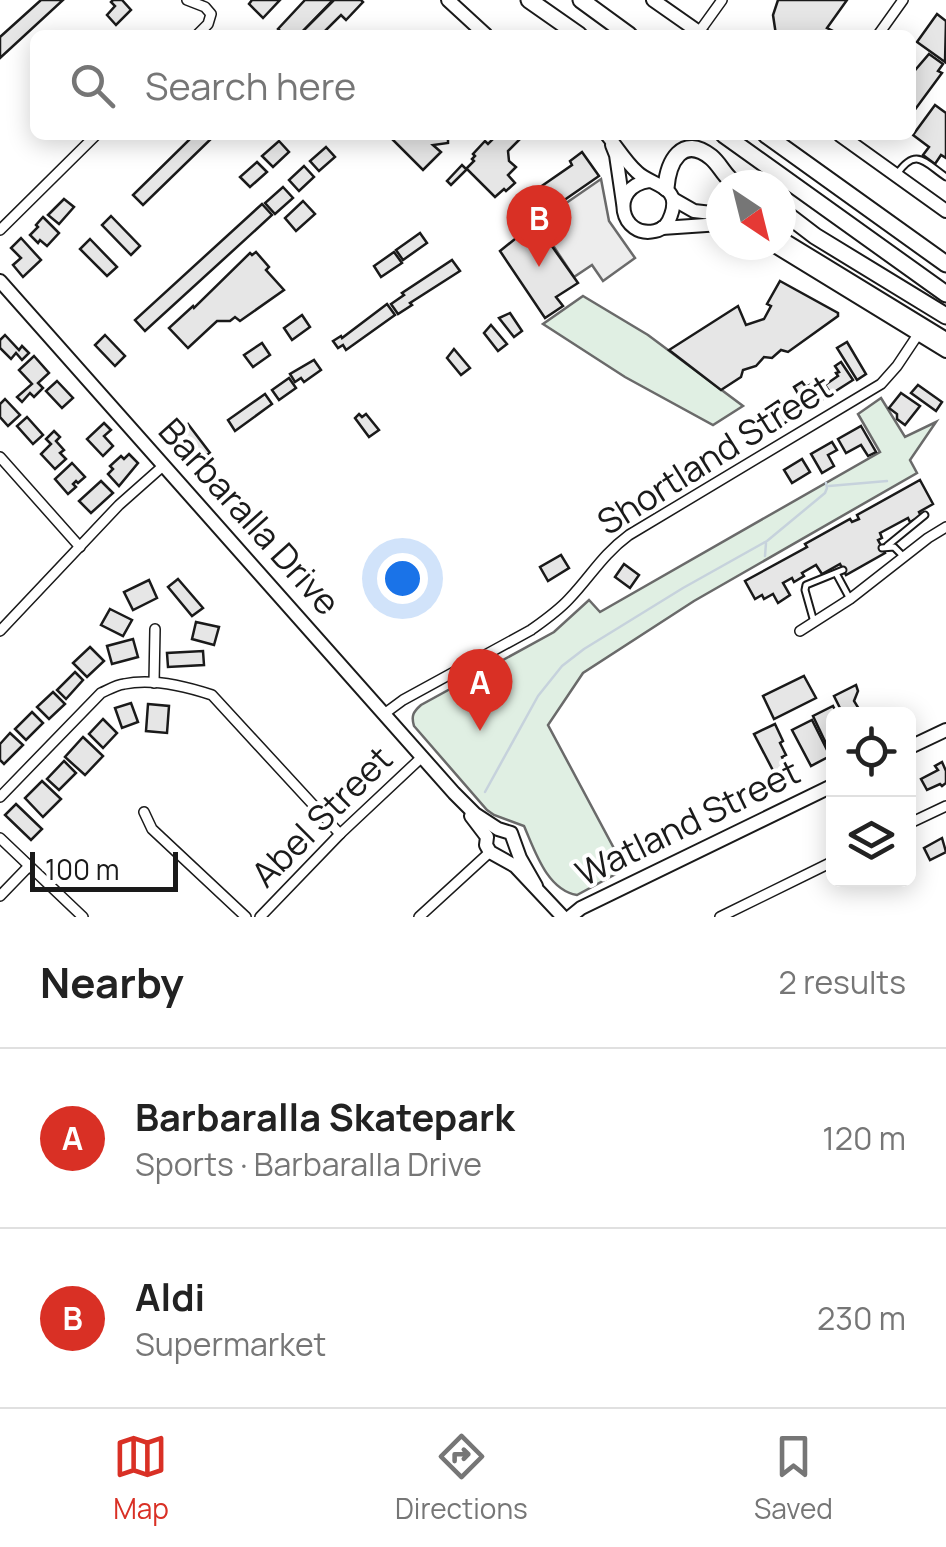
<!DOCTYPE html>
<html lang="en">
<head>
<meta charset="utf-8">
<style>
	:root { --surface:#fff; --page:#f6f6f6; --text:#222; --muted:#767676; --line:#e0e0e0; --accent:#d93025 }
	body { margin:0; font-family:Manrope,sans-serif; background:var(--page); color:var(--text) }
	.controls { position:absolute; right:30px; bottom:30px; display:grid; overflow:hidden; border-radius:15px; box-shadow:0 5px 25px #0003 }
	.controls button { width:90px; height:90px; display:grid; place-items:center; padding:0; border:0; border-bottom:2px solid var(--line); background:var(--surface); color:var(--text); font:50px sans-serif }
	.compass { position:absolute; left:706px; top:170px; width:90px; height:90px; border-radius:50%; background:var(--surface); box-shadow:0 5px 25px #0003; rotate:145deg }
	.scale { position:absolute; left:30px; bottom:25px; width:148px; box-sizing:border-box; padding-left:10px; border:5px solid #1a1a1a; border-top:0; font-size:28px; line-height:35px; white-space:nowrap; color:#1a1a1a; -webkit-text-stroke:8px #fff; paint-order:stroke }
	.you { position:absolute; left:402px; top:578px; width:35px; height:35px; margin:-25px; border:8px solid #fff; border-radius:50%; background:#1a73e8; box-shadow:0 0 0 15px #1a73e833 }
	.badge { display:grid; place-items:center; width:65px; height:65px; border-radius:50%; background:var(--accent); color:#fff; font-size:32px; font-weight:700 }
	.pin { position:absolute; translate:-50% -82px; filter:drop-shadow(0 2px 5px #0008) }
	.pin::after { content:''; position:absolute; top:52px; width:35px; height:30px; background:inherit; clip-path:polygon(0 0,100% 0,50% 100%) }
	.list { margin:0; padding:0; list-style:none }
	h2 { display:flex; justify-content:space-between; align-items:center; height:130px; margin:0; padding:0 40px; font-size:42px }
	h2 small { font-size:32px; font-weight:400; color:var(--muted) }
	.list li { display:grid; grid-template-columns:65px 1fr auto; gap:30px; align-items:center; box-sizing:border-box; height:180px; padding:0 40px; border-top:2px solid var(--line) }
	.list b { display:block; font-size:38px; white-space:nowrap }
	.list p { margin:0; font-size:32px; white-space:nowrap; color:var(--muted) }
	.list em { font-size:32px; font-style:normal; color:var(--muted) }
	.icon { flex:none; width:55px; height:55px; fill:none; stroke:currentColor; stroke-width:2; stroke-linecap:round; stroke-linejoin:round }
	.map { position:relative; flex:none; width:946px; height:917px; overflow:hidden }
	.search { position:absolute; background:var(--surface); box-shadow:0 5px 25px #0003; left:30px; right:30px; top:30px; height:110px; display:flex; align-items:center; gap:25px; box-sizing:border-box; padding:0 35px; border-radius:15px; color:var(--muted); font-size:38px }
	.sheet { height:490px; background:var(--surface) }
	nav { display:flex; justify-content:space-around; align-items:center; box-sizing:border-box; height:140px; border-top:2px solid var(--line); background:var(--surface); font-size:28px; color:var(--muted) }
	nav a { display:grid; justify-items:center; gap:5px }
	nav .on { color:var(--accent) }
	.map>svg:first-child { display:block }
	.green { fill:#e0efe3; stroke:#6a6a6a; stroke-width:2.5 }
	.parking { fill:#ededed; stroke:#6a6a6a; stroke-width:2.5 }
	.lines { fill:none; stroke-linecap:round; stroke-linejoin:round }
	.stream { stroke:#c6d2dc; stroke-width:2.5 }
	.building { fill:#e6e6e6; stroke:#1a1a1a; stroke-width:2.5 }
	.lane-casing { stroke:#1a1a1a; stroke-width:9 }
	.street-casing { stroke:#1a1a1a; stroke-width:12 }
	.secondary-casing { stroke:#1a1a1a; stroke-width:16 }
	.highway-casing { stroke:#1a1a1a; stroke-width:19 }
	.lane { stroke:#fff; stroke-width:5 }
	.street { stroke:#fff; stroke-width:9 }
	.secondary { stroke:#fff; stroke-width:12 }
	.highway { stroke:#fff; stroke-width:15 }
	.labels { text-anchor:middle; stroke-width:8; stroke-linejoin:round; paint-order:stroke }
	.street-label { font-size:35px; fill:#1a1a1a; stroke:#fff }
</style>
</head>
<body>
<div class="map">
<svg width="946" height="917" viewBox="0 0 946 917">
	<rect width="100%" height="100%" fill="#fff"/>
	<g class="green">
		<polygon points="583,296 648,335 743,406 713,425 625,377 543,324"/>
		<path d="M881,398L905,437L936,422L910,460L917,473L694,601L583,673L548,725L625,869L577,895C547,890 535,851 524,826L494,815L487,810L414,726C411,716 413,712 421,705L554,632L589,600L600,612L880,452L858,414Z"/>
	</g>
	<polygon class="parking" points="601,179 609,221 635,258 603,281 592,265 574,277 546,235 551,231 543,219"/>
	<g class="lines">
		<g class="stream">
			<polyline points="829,486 887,481"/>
			<polyline points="765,556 766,543"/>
			<polyline points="485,792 538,696 562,666 584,649 683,588 767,541 825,493 827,488 826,483"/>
		</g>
	</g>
	<g class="building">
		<polygon points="41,0 63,0 0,58 0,37"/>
		<polygon points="113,0 122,0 131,10 116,25 107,15 115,6 111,2"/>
		<polygon points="252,0 280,0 263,18 249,4"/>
		<polygon points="305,0 333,0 299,35 284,35 278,29"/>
		<polygon points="334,0 361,0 363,2 346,20 341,15 321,35 299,35"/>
		<polygon points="778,0 847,0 827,28 833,31 830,35 776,35 773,15"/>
		<polygon points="937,14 946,21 945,62 917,42"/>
		<polygon points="929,54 943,64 938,71 942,73 911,115 911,75"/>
		<polygon points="935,105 946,113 946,158 941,155 935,164 923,155 929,147 913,135"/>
		<polygon points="194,135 215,135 143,205 133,195"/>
		<polygon points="388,135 448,135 448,143 433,145 441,152 423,170"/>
		<polygon points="492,135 524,135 508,151 509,161 516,167 508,175 515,183 506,191 504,189 495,197 467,169 451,185 447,181 462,165 466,169 474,161 472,159 475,156 473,154 485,141 488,144 495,137"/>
		<polygon points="279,141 289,152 273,167 262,156"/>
		<polygon points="326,147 335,157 319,171 310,161"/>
		<polygon points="582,152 599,176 534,221 520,201 572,165 570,161"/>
		<polygon points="257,162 267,172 250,187 240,177"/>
		<polygon points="304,166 314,177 299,191 289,180"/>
		<polygon points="283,187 293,198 275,214 265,203"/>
		<polygon points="64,199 74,207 59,224 48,215"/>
		<polygon points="303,201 315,214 296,231 285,218"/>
		<polygon points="262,204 272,215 145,331 135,320"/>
		<polygon points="111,216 140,246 131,255 102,225"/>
		<polygon points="43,217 59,233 47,246 40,240 38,243 30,235 38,227 36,225"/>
		<polygon points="541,218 549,231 544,235 578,283 556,297 563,306 545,318 500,251"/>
		<polygon points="420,233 427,243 403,260 396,250"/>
		<polygon points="21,238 41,260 23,277 13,265 21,258 11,248"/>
		<polygon points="90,239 117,267 107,276 80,249"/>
		<polygon points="256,252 269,267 266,270 284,290 240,321 235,317 230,321 217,321 188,348 169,328 193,306 194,308 250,253 252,255"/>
		<polygon points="394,252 402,263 381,277 374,266"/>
		<polygon points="452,260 460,271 410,303 412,305 398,314 391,304 404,295 402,293"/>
		<polygon points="780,281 838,313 838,316 788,352 781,350 772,358 764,357 756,366 743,370 741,377 721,390 669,350 738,306 746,325 764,319 771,306 767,304"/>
		<polygon points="387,304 395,315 346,350 343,345 338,348 333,341 341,336 342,338"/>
		<polygon points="510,313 522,331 514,337 499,318"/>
		<polygon points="302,315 310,327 292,340 284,328"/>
		<polygon points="491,325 507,344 498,351 484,333"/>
		<polygon points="5,335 19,350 22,346 29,353 22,360 16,353 11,359 0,348 0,340"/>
		<polygon points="105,335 125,356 115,366 95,345"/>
		<polygon points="847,342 866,374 857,380 837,348"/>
		<polygon points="262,343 270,355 253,367 244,355"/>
		<polygon points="454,349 470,368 461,375 447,358"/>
		<polygon points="34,356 49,373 38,383 43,388 34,397 30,393 22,402 17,397 32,384 19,370"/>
		<polygon points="314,360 321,370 304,382 301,378 295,382 290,374"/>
		<polygon points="841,362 853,380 831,394 825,385 838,376 836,373 839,372 835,366"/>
		<polygon points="289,378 296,388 279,400 272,390"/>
		<polygon points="57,381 73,398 62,408 46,391"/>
		<polygon points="802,382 806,387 813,383 823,399 815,405 812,400 805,405 794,387"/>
		<polygon points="918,385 942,402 936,411 911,393"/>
		<polygon points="901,393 920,406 905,425 897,419 897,414 889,408"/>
		<polygon points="265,394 272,404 235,431 228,420"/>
		<polygon points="5,399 20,415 8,426 0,417 0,404"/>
		<polygon points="778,401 784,410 792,405 797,414 778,428 766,409"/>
		<polygon points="359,414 362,417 366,414 379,430 369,437 355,418"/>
		<polygon points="27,417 43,435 33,444 17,426"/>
		<polygon points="104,423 111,430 104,436 113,446 103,456 87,439"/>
		<polygon points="188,424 210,453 200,459 179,430"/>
		<polygon points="861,426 876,452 868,456 861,445 846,453 838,439"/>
		<polygon points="54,431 60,437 56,441 64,450 60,453 66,459 55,469 41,454 51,444 46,439"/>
		<polygon points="832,442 837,450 828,455 834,466 822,473 811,454"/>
		<polygon points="129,454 138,463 119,486 108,474 113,469 110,466 121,456 124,459"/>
		<polygon points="802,459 810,472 792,483 784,470"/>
		<polygon points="72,463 85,477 78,483 76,481 73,484 76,487 68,494 55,479"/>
		<polygon points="920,480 933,504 919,512 921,516 910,522 908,518 880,533 882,538 878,540 885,553 846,575 840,564 822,574 816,565 802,573 804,576 794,582 792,578 783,583 790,595 778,603 773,594 764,599 762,595 755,599 745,581 807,547 805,544 850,519 852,522 859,519 857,515"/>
		<polygon points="101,481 113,493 91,513 79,501"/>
		<polygon points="561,555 569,568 548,581 540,567"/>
		<polygon points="624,564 639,575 630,588 615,577"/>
		<polygon points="178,579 203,608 192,616 168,587"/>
		<polygon points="149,580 157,598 133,610 124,592"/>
		<polygon points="110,609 132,620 123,636 101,625"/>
		<polygon points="196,622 219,627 214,645 192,639"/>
		<polygon points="133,639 138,657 112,664 107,646"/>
		<polygon points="90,647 104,661 87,677 73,663"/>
		<polygon points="203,651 204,665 168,667 167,653"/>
		<polygon points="75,672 83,680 66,699 57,690"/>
		<polygon points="804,676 816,698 774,719 763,696"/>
		<polygon points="856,685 858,691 854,701 862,714 843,714 834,696"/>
		<polygon points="53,692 65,704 49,719 37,707"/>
		<polygon points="131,703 138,722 122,728 115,708"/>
		<polygon points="148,704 169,706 167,733 146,731"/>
		<polygon points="833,706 837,714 834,714 834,755 832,756 813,716"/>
		<polygon points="32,712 43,723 26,740 15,729"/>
		<polygon points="103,719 117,733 103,748 89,734"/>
		<polygon points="812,720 830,756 811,766 792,730"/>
		<polygon points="775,724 783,741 780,743 786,755 782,757 791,776 779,782 754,734"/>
		<polygon points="10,733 23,745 4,764 0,760 0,744"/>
		<polygon points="83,737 103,756 85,775 65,757"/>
		<polygon points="64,761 76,773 59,790 47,779"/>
		<polygon points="942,762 946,771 946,783 942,786 940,784 927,790 921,779 938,770 935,766"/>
		<polygon points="42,781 61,799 43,817 25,798"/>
		<polygon points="16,804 42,829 31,840 5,815"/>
		<polygon points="942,838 946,852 930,860 924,848"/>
	</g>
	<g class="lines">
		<defs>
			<g id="lane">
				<path d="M897,174C916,147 924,162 946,177"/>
				<polyline points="887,546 925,515"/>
				<polyline points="882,548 894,547 904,557"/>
				<polyline points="837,575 850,599"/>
				<polyline points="814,622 805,590 806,585 843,570"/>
			</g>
			<g id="street">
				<polyline points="187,0 205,7 211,14 208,24 197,35"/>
				<polyline points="699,32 722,0"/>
				<polyline points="878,35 903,0"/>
				<polyline points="0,230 96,135"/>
				<polyline points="0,457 80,547"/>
				<polyline points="0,631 119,505 163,466"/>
				<polyline points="800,631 850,599 928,538 946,527"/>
				<polyline points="154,683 155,629"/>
				<path d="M384,714L403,700L531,630C545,620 558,611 569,599C591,576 602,555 629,535L881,384L897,366L919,333"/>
				<path d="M0,797L101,693C108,690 116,685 124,684C152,678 185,686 212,695L340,834"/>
				<polyline points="144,812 152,829 246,917"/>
				<polyline points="908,824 946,806"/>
				<polyline points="0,838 83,917"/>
				<polyline points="0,896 29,866"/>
				<polyline points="260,917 340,834 422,757"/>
				<polyline points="419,917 490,852"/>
				<polyline points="720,917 834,861"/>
			</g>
			<g id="secondary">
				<polyline points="448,0 486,35"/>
				<polyline points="653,0 703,35"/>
				<path d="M607,135C617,147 625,161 637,172C651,186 682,185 671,215C668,224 664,229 655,231C621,239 608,187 649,181"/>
				<polyline points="840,135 946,211"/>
				<polyline points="612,145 616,155 623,203"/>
				<polyline points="673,199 694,211 721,214"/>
				<polyline points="662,228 721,224"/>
				<polyline points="781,238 946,339"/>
				<polyline points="773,245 946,351"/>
				<polyline points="0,281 454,793 475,814 498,829 511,833 520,858 536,886"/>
				<polyline points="908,748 946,730"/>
				<polyline points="471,816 487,837 486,845 490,852 515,866 563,917"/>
				<polyline points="570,917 581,908 834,785"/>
			</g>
			<g id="highway">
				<polyline points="529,0 579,35"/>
				<polyline points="581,0 629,35"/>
				<polyline points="724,135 946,294"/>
				<polyline points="766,135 946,264"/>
				<path d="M666,188C668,162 682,134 711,157C722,166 725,180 740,185"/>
				<polyline points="781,210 815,236 946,316"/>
			</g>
		</defs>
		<use href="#lane" class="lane-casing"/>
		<use href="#street" class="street-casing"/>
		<use href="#secondary" class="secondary-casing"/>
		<use href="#highway" class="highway-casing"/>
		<use href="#lane" class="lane"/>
		<use href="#street" class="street"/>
		<use href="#secondary" class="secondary"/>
		<use href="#highway" class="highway"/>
	</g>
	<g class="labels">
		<g class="street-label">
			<text transform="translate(715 455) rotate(-32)" y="12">Shortland Street</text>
			<text transform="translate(249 517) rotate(48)" y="12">Barbaralla Drive</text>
			<text transform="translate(322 817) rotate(-45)" y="12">Abel Street</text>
			<text transform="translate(688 823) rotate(-26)" y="12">Watland Street</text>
		</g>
	</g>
</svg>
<div class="controls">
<button><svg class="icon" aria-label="locate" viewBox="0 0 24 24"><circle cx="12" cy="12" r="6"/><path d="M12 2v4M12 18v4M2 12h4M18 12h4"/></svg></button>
<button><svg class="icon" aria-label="layers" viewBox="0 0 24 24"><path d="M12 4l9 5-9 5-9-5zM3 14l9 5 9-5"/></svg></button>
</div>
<svg class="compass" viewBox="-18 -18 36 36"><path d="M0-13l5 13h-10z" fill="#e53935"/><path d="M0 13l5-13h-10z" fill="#767676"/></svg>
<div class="scale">100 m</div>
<div class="you"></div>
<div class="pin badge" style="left:480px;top:731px">A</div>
<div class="pin badge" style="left:539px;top:267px">B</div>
<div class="search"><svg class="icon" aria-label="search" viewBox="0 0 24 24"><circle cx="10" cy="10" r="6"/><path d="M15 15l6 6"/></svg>Search here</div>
</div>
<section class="sheet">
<h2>Nearby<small>2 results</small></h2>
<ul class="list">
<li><span class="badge">A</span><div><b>Barbaralla Skatepark</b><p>Sports · Barbaralla Drive</p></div><em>120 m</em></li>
<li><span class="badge">B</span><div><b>Aldi</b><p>Supermarket</p></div><em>230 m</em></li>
</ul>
</section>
<nav>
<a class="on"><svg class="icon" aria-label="map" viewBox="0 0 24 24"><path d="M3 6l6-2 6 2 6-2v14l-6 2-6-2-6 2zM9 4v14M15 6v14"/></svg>Map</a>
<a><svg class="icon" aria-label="directions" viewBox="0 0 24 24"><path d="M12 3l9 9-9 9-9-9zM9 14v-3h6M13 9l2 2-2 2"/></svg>Directions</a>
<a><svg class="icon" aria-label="saved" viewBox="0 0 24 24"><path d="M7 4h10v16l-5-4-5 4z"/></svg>Saved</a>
</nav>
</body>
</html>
